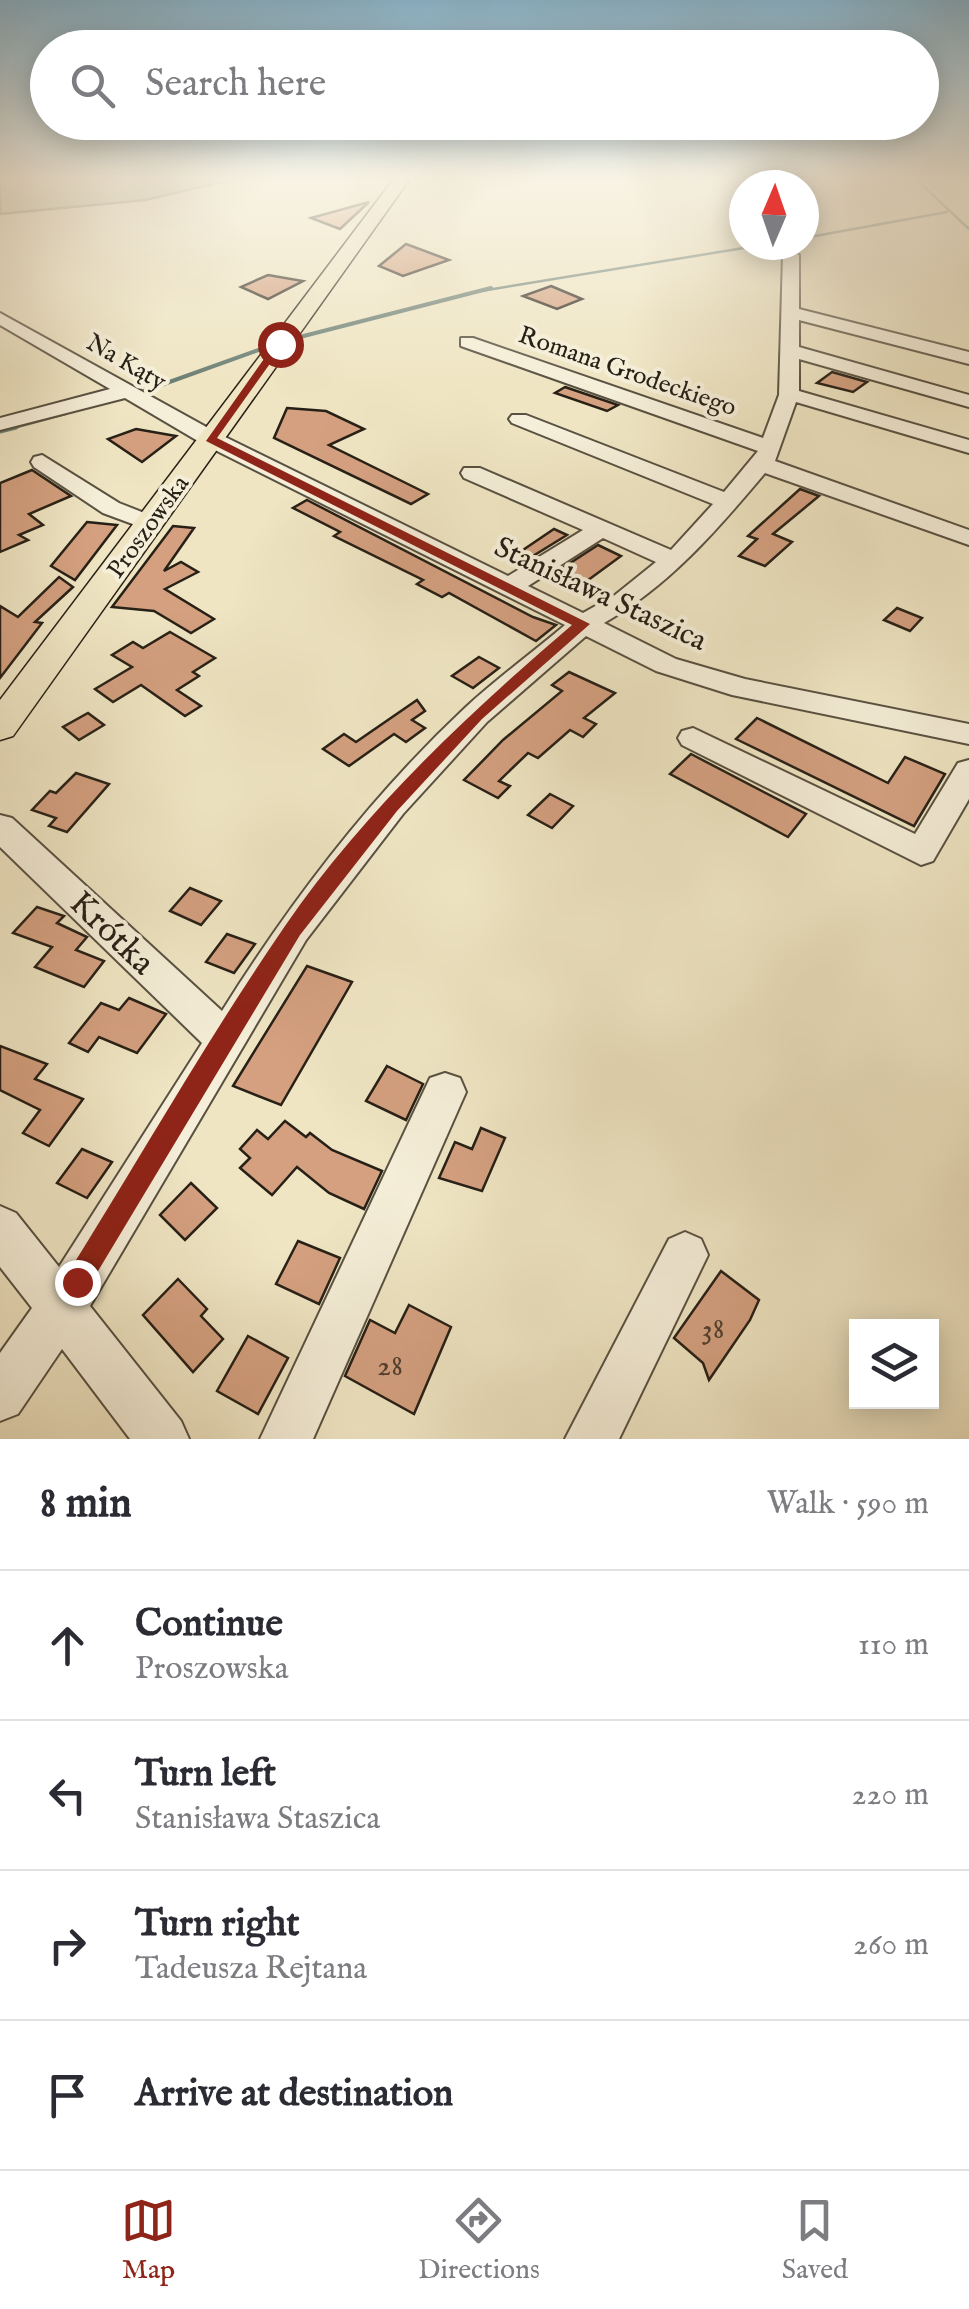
<!DOCTYPE html>
<html lang="en">
<head>
<meta charset="utf-8">
<style>
	:root { --surface:#fff; --page:#f2f2f3; --text:#2b2b33; --muted:#7c7c81; --line:#e1e1e2; --accent:#8f2418 }
	body { margin:0; font-family:"IM FELL English",serif; background:var(--page); color:var(--text) }
	.controls { position:absolute; right:30px; bottom:30px; display:grid; overflow:hidden; border-radius:0px; box-shadow:0 5px 25px #0003 }
	.controls button { width:90px; height:90px; display:grid; place-items:center; padding:0; border:0; border-bottom:2px solid var(--line); background:var(--surface); color:var(--text); font:50px sans-serif }
	.compass { position:absolute; left:729px; top:170px; width:90px; height:90px; border-radius:50%; background:var(--surface); box-shadow:0 5px 25px #0003; rotate:2deg }
	.stop { position:absolute; width:30px; height:30px; margin:-22px; border:8px solid #8f2418; border-radius:50%; background:#fff }
	.stop.end { background:#8f2418; border-color:#fff; box-shadow:0 2px 10px #0008 }
	.list { margin:0; padding:0; list-style:none }
	h2 { display:flex; justify-content:space-between; align-items:center; height:130px; margin:0; padding:0 40px; font-size:42px }
	h2 small { font-size:32px; font-weight:400; color:var(--muted) }
	.list li { display:grid; grid-template-columns:65px 1fr auto; gap:30px; align-items:center; box-sizing:border-box; height:150px; padding:0 40px; border-top:2px solid var(--line) }
	.list b { display:block; font-size:38px; white-space:nowrap }
	.list p { margin:0; font-size:32px; white-space:nowrap; color:var(--muted) }
	.list em { font-size:32px; font-style:normal; color:var(--muted) }
	.icon { flex:none; width:55px; height:55px; fill:none; stroke:currentColor; stroke-width:2; stroke-linecap:round; stroke-linejoin:round }
	.map { position:relative; flex:none; width:969px; height:1439px; overflow:hidden }
	.search { position:absolute; background:var(--surface); box-shadow:0 5px 25px #0003; left:30px; right:30px; top:30px; height:110px; display:flex; align-items:center; gap:25px; box-sizing:border-box; padding:0 35px; border-radius:55px; color:var(--muted); font-size:38px }
	.sheet { height:730px; background:var(--surface) }
	nav { display:flex; justify-content:space-around; align-items:center; box-sizing:border-box; height:140px; border-top:2px solid var(--line); background:var(--surface); font-size:28px; color:var(--muted) }
	nav a { display:grid; justify-items:center; gap:5px }
	nav .on { color:var(--accent) }
	.map>svg:first-child { display:block }
	.green { fill:#b9c594; stroke:#707255; stroke-width:2.5 }
	.lines { fill:none; stroke-linecap:round; stroke-linejoin:round }
	.stream-far2 { stroke:#6c7f74; stroke-width:2.5 }
	.stream-far1 { stroke:#6c7f74; stroke-width:4 }
	.stream { stroke:#6c7f74; stroke-width:5 }
	.building { fill:#d4a080; stroke:#272016; stroke-width:2.5 }
	.minor-casing { stroke:#595141; stroke-width:4 }
	.major-casing { stroke:#272016; stroke-width:3 }
	.minor { fill:#f5eed8; fill-rule:evenodd }
	.major { fill:#efe5c3; fill-rule:evenodd }
	.route { fill:#8f2418 }
	.labels { text-anchor:middle; stroke-width:8; stroke-linejoin:round; paint-order:stroke }
	.far-street-label { font-size:25px; fill:#272016; stroke:#f5eed8 }
	.street-label { font-size:30px; fill:#272016; stroke:#f5eed8 }
	.near-number-label { font-size:30px; fill:#524030 }
	.near-street-label { font-size:35px; fill:#272016; stroke:#f5eed8 }
</style>
</head>
<body>
<div class="map">
<svg width="969" height="1439" viewBox="0 0 969 1439">
	<rect width="100%" height="100%" fill="#efe5c3"/>
	<filter id="stains"><feTurbulence type="fractalNoise" baseFrequency=".002" numOctaves="4"/><feColorMatrix values="0 0 0 0 .2 0 0 0 0 .09 0 0 0 0 .02 0 0 0 .5 -.17"/></filter>
	<radialGradient id="worn" r=".72"><stop offset=".6" stop-color="#630" stop-opacity="0"/><stop offset="1" stop-color="#630" stop-opacity=".3"/></radialGradient>
	<polygon class="green" points="0,180 230,180 145,200 0,214"/>
	<g class="lines">
		<g class="stream-far2">
			<polyline points="917,180 969,229"/>
			<polyline points="804,238 947,212"/>
			<polyline points="481,291 762,245"/>
		</g>
		<g class="stream-far1">
			<polyline points="292,339 491,288"/>
			<polyline points="136,394 275,344"/>
			<polyline points="7,429 66,413"/>
		</g>
		<polyline class="stream" points="0,431 16,427"/>
	</g>
	<g class="building">
		<polygon points="369,202 340,229 311,218"/>
		<polygon points="406,244 449,260 403,276 379,266"/>
		<polygon points="268,275 303,281 268,299 241,287"/>
		<polygon points="551,286 582,299 557,309 523,296"/>
		<polygon points="832,372 867,382 853,392 817,383"/>
		<polygon points="565,387 618,405 607,411 555,393"/>
		<polygon points="287,408 326,411 364,429 329,445 428,494 411,504 274,438"/>
		<polygon points="136,429 176,436 142,462 108,439"/>
		<polygon points="32,470 71,496 29,514 43,525 19,535 28,540 0,552 0,483"/>
		<polygon points="800,489 819,496 773,534 792,542 765,566 739,556 757,539 748,536"/>
		<polygon points="307,500 533,617 556,625 536,641 449,593 442,597 417,584 423,580 334,536 340,532 293,508"/>
		<polygon points="87,522 117,525 75,580 51,566"/>
		<polygon points="173,526 194,528 164,571 181,562 198,572 165,589 214,619 191,633 154,611 112,607"/>
		<polygon points="554,529 567,535 528,559 517,554"/>
		<polygon points="598,545 621,556 580,586 555,573"/>
		<polygon points="59,577 73,587 35,622 42,623 0,678 0,606 18,617"/>
		<polygon points="897,608 922,618 910,631 884,620"/>
		<polygon points="170,632 215,658 193,672 199,676 177,690 201,706 185,716 141,685 113,702 95,689 132,667 112,655 133,642 143,648"/>
		<polygon points="479,657 499,668 473,688 452,676"/>
		<polygon points="569,672 615,693 584,718 596,724 583,737 570,730 538,758 528,753 499,781 510,786 498,798 464,780 503,740 562,691 552,685"/>
		<polygon points="417,700 425,711 412,720 425,728 406,742 394,734 349,766 323,749 344,734 356,742"/>
		<polygon points="88,713 104,725 79,740 63,727"/>
		<polygon points="757,718 888,783 905,757 945,774 914,826 736,739"/>
		<polygon points="691,754 806,814 788,837 670,774"/>
		<polygon points="76,773 109,784 67,832 49,826 56,818 32,810 50,791 56,793"/>
		<polygon points="550,794 573,806 552,828 528,815"/>
		<polygon points="190,888 221,901 201,925 170,911"/>
		<polygon points="37,907 64,916 57,923 87,937 76,950 104,961 84,987 35,967 52,947 13,933"/>
		<polygon points="227,934 255,944 234,973 206,962"/>
		<polygon points="307,966 352,982 281,1105 233,1086"/>
		<polygon points="129,998 166,1014 137,1053 99,1037 88,1052 69,1043 101,1003 119,1010"/>
		<polygon points="0,1046 47,1064 35,1079 83,1099 49,1146 23,1133 40,1110 0,1090"/>
		<polygon points="387,1066 423,1084 406,1120 366,1101"/>
		<polygon points="285,1121 306,1137 310,1133 332,1150 382,1171 364,1209 329,1193 297,1167 272,1195 240,1168 250,1158 240,1149 257,1130 268,1139"/>
		<polygon points="481,1128 505,1138 482,1191 439,1178 455,1142 472,1149"/>
		<polygon points="82,1149 112,1162 87,1198 57,1183"/>
		<polygon points="191,1183 217,1208 185,1240 160,1215"/>
		<polygon points="298,1241 340,1258 319,1304 276,1284"/>
		<polygon points="721,1271 759,1300 750,1320 709,1380 703,1363 674,1338"/>
		<polygon points="178,1279 207,1309 201,1316 223,1339 193,1372 143,1315"/>
		<polygon points="409,1305 451,1327 414,1414 345,1376 370,1320 395,1333"/>
		<polygon points="248,1336 288,1358 258,1414 217,1391"/>
	</g>
	<g class="lines">
		<defs>
			<g id="minor">
				<path d="M791,250L799,255V309L969,352V364L799,320V347L969,395V407L799,359V391L969,440V453L796,402L775,461L969,530V545L765,473C717,530 670,585 604,623L676,659L745,679L969,724V744L732,695L656,671L586,636L487,722L403,814L306,940L90,1306L181,1421L189,1439H130L62,1349L18,1414L0,1421V1353L32,1308L0,1267V1206L16,1213L59,1267L202,1043L0,847V815L12,818L222,1011C291,901 370,797 465,708C496,679 532,653 565,625L203,444L125,398L0,430V418L110,389L0,325V313L219,434L508,576L583,530L464,478L461,473L464,468H480L671,550L713,504L512,423L509,419L512,415H526L724,492L758,451L461,346V338H473L763,438L779,395L783,255ZM603,538L656,562L615,595L583,613L528,586Z"/>
				<polygon points="42,455 119,503 157,518 161,523 149,530 103,513 34,467 31,462 34,457"/>
				<polygon points="693,728 915,834 958,763 969,760 969,799 933,861 921,865 682,745 678,738 682,731"/>
				<polygon points="445,1073 460,1078 466,1092 313,1439 260,1439 430,1078"/>
				<polygon points="685,1232 701,1239 708,1255 619,1439 565,1439 669,1239"/>
			</g>
			<polygon id="major" points="393,180 409,180 13,736 0,740 0,700"/>
		</defs>
		<use href="#minor" class="minor-casing"/>
		<use href="#major" class="major-casing"/>
		<use href="#minor" class="minor"/>
		<use href="#major" class="major"/>
	</g>
	<linearGradient id="sky" x2="0" y2="1"><stop stop-color="#89b8d2"/><stop offset="0.47" stop-color="#f8f3e4"/><stop offset="1" stop-color="#f8f3e4" stop-opacity="0"/></linearGradient>
	<rect width="969" height="381" fill="url(#sky)"/>
	<path class="route" d="M276,342L284,344L217,438L590,624L482,719L397,811L300,935L86,1291L77,1295L68,1291L64,1282L68,1273C140,1158 208,1038 285,926C364,811 467,715 572,625L206,441Z"/>
	<g class="labels">
		<g class="far-street-label">
			<text transform="translate(127 361) rotate(30)" y="9">Na Kąty</text>
			<text transform="translate(628 370) rotate(19)" y="9">Romana Grodeckiego</text>
			<text transform="translate(147 526) rotate(-54)" y="9">Proszowska</text>
		</g>
		<g class="street-label">
			<text transform="translate(601 593) rotate(25)" y="10">Stanisława Staszica</text>
		</g>
		<g class="near-number-label">
			<text x="713" y="1338">38</text>
			<text x="390" y="1375">28</text>
		</g>
		<g class="near-street-label">
			<text transform="translate(113 932) rotate(44)" y="12">Krótka</text>
		</g>
	</g>
	<rect width="100%" height="100%" filter="url(#stains)"/>
	<rect width="100%" height="100%" fill="url(#worn)"/>
</svg>
<div class="controls">
<button><svg class="icon" aria-label="layers" viewBox="0 0 24 24"><path d="M12 4l9 5-9 5-9-5zM3 14l9 5 9-5"/></svg></button>
</div>
<svg class="compass" viewBox="-18 -18 36 36"><path d="M0-13l5 13h-10z" fill="#e53935"/><path d="M0 13l5-13h-10z" fill="#7c7c81"/></svg>
<div class="stop" style="left:280px;top:344px"></div>
<div class="stop end" style="left:77px;top:1282px"></div>
<div class="search"><svg class="icon" aria-label="search" viewBox="0 0 24 24"><circle cx="10" cy="10" r="6"/><path d="M15 15l6 6"/></svg>Search here</div>
</div>
<section class="sheet">
<h2>8 min<small>Walk · 590 m</small></h2>
<ul class="list">
<li><svg class="icon" aria-label="ahead" viewBox="0 0 24 24"><path d="M12 20V5M6 11l6-6 6 6"/></svg><div><b>Continue</b><p>Proszowska</p></div><em>110 m</em></li>
<li><svg class="icon" aria-label="left" viewBox="0 0 24 24"><path d="M17 20v-9H6M10 6l-5 5 5 5"/></svg><div><b>Turn left</b><p>Stanisława Staszica</p></div><em>220 m</em></li>
<li><svg class="icon" aria-label="right" viewBox="0 0 24 24"><path d="M7 20v-9h11M14 6l5 5-5 5"/></svg><div><b>Turn right</b><p>Tadeusza Rejtana</p></div><em>260 m</em></li>
<li><svg class="icon" aria-label="arrive" viewBox="0 0 24 24"><path d="M6 21V4h12l-3 4 3 4H6"/></svg><div><b>Arrive at destination</b></div></li>
</ul>
</section>
<nav>
<a class="on"><svg class="icon" aria-label="map" viewBox="0 0 24 24"><path d="M3 6l6-2 6 2 6-2v14l-6 2-6-2-6 2zM9 4v14M15 6v14"/></svg>Map</a>
<a><svg class="icon" aria-label="directions" viewBox="0 0 24 24"><path d="M12 3l9 9-9 9-9-9zM9 14v-3h6M13 9l2 2-2 2"/></svg>Directions</a>
<a><svg class="icon" aria-label="saved" viewBox="0 0 24 24"><path d="M7 4h10v16l-5-4-5 4z"/></svg>Saved</a>
</nav>
</body>
</html>
